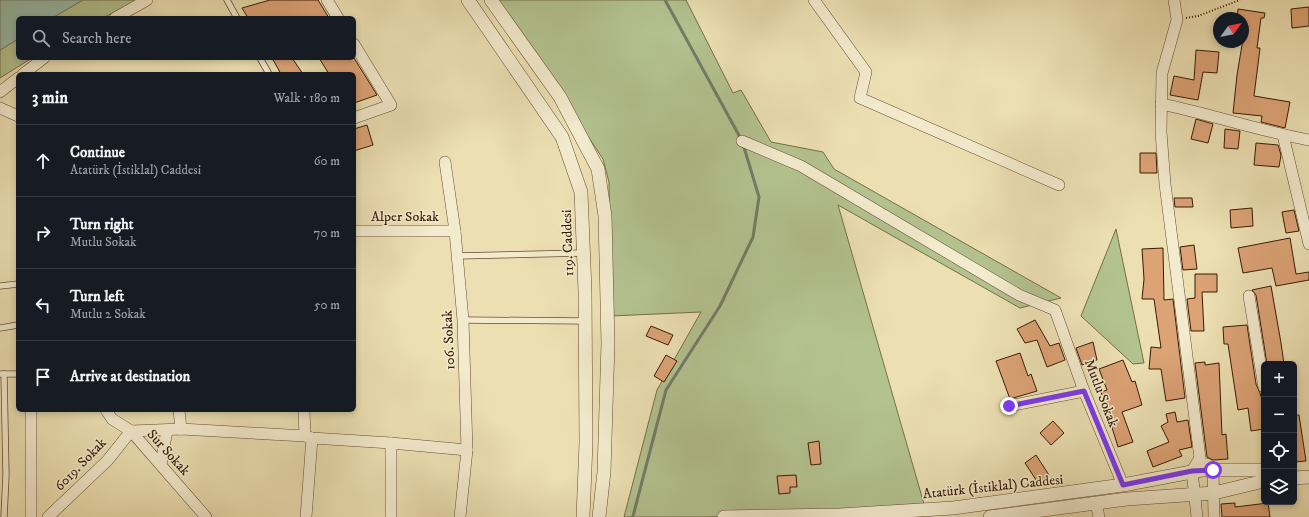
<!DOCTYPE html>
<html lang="en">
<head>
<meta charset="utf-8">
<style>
	:root { --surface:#171b24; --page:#242831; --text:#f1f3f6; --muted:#9ea1a6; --line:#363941 }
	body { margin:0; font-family:"IM FELL DW Pica",serif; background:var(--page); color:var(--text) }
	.controls { position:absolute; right:12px; bottom:12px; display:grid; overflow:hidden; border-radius:6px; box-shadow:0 2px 6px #0003 }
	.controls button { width:36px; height:36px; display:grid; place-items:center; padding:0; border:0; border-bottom:1px solid var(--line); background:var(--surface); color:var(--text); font:20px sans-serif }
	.compass { position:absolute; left:1213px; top:12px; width:36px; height:36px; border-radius:50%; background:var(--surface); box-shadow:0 2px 6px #0003; rotate:57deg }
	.stop { position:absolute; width:12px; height:12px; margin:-9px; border:3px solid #7c3aed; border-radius:50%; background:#fff }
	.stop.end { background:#7c3aed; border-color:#fff; box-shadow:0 1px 4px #0008 }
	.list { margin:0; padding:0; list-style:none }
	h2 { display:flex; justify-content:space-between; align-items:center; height:52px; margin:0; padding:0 16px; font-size:17px }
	h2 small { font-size:13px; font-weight:400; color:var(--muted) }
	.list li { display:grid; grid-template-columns:26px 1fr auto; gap:12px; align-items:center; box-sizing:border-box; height:72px; padding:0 16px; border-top:1px solid var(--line) }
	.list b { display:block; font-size:15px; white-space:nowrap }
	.list p { margin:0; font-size:13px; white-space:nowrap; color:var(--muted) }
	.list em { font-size:13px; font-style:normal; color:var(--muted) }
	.icon { flex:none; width:22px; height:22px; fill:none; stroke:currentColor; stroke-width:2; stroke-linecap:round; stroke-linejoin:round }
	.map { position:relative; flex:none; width:1309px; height:517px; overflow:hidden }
	.search { position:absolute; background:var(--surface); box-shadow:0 2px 6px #0003; left:16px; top:16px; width:340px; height:44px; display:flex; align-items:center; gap:10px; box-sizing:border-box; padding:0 14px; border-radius:6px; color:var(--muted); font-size:15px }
	.panel { position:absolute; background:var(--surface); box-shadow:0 2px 6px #0003; left:16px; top:72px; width:340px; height:340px; border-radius:6px }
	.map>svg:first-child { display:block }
	.green { fill:#b3c390; stroke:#766e4a }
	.water { fill:#99bdab; stroke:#737c68 }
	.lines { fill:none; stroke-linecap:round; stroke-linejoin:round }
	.stream { stroke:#737c68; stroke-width:3 }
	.building { fill:#dca375; stroke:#391a04 }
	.service-casing { stroke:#664c30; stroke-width:7 }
	.minor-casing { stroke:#664c30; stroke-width:12 }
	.tertiary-casing { stroke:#664c30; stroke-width:14 }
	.path { stroke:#391a04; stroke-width:2; stroke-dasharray:1 2; stroke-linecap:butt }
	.service { stroke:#f3ebce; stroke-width:5.5 }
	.minor { stroke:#f3ebce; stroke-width:11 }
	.tertiary { stroke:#f3ebce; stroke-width:13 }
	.route { stroke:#7c3aed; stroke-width:5 }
	.labels { text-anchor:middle; stroke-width:3; stroke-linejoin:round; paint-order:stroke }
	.street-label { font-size:14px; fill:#391a04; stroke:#f3ebce }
</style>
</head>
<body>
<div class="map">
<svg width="1309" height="517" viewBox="0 0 1309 517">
	<rect width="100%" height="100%" fill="#ece0b3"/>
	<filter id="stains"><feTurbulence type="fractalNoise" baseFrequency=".005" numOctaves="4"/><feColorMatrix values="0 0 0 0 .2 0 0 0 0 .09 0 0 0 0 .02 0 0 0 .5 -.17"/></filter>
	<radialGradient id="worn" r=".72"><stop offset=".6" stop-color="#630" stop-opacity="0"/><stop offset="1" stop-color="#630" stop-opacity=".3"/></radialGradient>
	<g class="green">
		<polygon points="83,0 137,0 103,18 52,18"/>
		<polygon points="498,0 686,0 733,93 741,90 771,142 823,152 834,169 1061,298 1020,308 838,205 926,511 704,517 624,517 657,390 701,312 611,316 609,182 603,159"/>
		<polygon points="18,39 18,58 32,58 0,78 0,50"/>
		<polygon points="1116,229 1144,363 1133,364 1081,316"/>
	</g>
	<polygon class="water" points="0,0 83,0 52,18 18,18 18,39 0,50"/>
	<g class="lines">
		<g class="stream">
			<polyline points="665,0 741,139"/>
			<polyline points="633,516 666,390 720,306 753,237 759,197 743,144"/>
		</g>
	</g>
	<g class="building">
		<polygon points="270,0 318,0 329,18 248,18 242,8"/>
		<polygon points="1309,7 1309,26 1292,28 1291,9"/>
		<polygon points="1238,9 1265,13 1264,18 1261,18 1257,48 1260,48 1254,96 1290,102 1285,128 1261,122 1262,116 1233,113 1237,75 1244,33 1243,18 1237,18"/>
		<polygon points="1196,50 1219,52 1217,73 1203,72 1198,100 1170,95 1174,76 1194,80"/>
		<polygon points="272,58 292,58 303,74 281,74"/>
		<polygon points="319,58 354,58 377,95 354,103 354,74 329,74"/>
		<polygon points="1196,119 1213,124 1208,143 1191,139"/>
		<polygon points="367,125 373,145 354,151 354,129"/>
		<polygon points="1225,129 1240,131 1238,149 1224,148"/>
		<polygon points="1256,143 1278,145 1281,155 1279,167 1254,165"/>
		<polygon points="1140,153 1156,153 1157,173 1140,173"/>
		<polygon points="1174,198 1192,198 1193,207 1175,207"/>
		<polygon points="1252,208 1253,226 1231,228 1230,210"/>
		<polygon points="1294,210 1299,231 1286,233 1282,212"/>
		<polygon points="1290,238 1296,274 1309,272 1309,280 1276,286 1272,268 1243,273 1238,248"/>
		<polygon points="1194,245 1197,269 1183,270 1180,247"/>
		<polygon points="1163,248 1164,300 1173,299 1185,398 1166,401 1161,369 1149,369 1151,347 1161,348 1154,299 1142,299 1144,279 1142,249"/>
		<polygon points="1195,274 1217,274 1217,292 1202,292 1204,331 1191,331 1187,299 1195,298"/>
		<polygon points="1271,286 1281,343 1284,364 1267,364 1256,295 1252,290"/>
		<polygon points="1035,320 1050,346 1059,343 1065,360 1047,367 1037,340 1025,343 1017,329"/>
		<polygon points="1247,325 1256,384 1260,393 1264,407 1264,429 1251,431 1248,408 1238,410 1228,344 1224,344 1223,327"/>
		<polygon points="651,326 673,335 668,345 646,336"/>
		<polygon points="1093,342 1097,360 1082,365 1076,348"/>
		<polygon points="1020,353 1028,376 1031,374 1037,391 1010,399 996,361"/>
		<polygon points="666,355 677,361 664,382 654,376"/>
		<polygon points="1123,360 1132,382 1135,381 1142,405 1122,412 1133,442 1118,447 1101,392 1107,390 1099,369"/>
		<polygon points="1205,362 1205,365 1219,363 1222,435 1226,434 1228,459 1213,460 1207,457 1195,363"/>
		<polygon points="1175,412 1177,422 1188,420 1192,447 1179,450 1182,456 1153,467 1147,451 1169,442 1161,426 1168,422 1166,414"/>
		<polygon points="1294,415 1299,415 1306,461 1294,462"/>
		<polygon points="1053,421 1064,433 1051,445 1040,433"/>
		<polygon points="819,441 821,464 811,465 808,443"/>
		<polygon points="1036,455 1049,475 1038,483 1025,463"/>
		<polygon points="796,475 797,487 790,487 790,493 779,494 777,476"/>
		<polygon points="1235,503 1235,507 1268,503 1270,517 1222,517 1221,504"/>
	</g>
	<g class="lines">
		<defs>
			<g id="service">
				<polyline points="227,0 237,18"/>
				<polyline points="260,58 269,74"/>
				<polyline points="457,256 583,253"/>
				<polyline points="0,286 18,284"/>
				<polyline points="463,320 585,321"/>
				<polyline points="0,328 18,325"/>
				<polyline points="0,374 18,374"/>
				<polyline points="4,374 6,475 4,517"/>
			</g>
			<g id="minor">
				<polyline points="327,0 338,18"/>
				<polyline points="814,0 866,72 860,98 1059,185"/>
				<polyline points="1174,0 1177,20 1162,73 1161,132 1165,184 1200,458"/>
				<polyline points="115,18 147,0"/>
				<polyline points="354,44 391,105 354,118"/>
				<polyline points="23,74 44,58"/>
				<polyline points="0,92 18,78"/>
				<path d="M1161,104C1211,114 1259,131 1309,140"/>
				<polyline points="0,108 18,116"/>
				<polyline points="1283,135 1309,244"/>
				<polyline points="742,141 801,166 1019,295 1055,310 1084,391 1123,485"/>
				<polyline points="445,162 455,231 463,320 467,450 460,517"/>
				<polyline points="354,231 455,231"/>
				<polyline points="1249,296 1264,387"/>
				<polyline points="1009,406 1084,391"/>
				<polyline points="106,410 112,419 131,431 206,517"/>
				<polyline points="179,410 181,429"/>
				<polyline points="304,410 305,436"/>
				<polyline points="161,464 167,430"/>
				<polyline points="1207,464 1213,470 1214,517"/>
				<polyline points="1096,503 1099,517"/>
				<polyline points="31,517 31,410"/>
				<polyline points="48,517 107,461 131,431 181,429 305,436 312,438 391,443 467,450"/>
				<polyline points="306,517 312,438"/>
				<polyline points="391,517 391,443"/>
				<polyline points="1197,517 1192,471 1200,458"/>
			</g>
			<g id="tertiary">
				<polyline points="468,0 562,137 581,192 585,291 586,443 583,517"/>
				<polyline points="491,0 560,97 598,169 605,216 608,343 604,472 599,517"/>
				<polyline points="1294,478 1309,477"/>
				<polyline points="724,517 840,515 953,508 1123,485 1202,470 1264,470"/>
				<polyline points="990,517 1127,499 1214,493 1264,481"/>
			</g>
		</defs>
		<use href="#service" class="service-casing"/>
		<use href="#minor" class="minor-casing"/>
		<use href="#tertiary" class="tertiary-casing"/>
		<polyline class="path" points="1186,18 1198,16 1240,0"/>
		<use href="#service" class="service"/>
		<use href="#minor" class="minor"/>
		<use href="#tertiary" class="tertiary"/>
	</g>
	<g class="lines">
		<polyline class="route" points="1009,406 1084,391 1123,485 1192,471 1213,470"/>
	</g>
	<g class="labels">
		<g class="street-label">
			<text x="405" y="221">Alper Sokak</text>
			<text transform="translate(567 243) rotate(-92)" y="5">119. Caddesi</text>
			<text transform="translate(448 340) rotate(-93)" y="5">106. Sokak</text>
			<text transform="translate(1102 393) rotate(69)" y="5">Mutlu Sokak</text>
			<text transform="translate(169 452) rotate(48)" y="5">Sur Sokak</text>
			<text transform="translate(80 464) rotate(-46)" y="5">6019. Sokak</text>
			<text transform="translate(993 486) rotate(-6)" y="5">Atatürk (İstiklal) Caddesi</text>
		</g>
	</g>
	<rect width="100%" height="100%" filter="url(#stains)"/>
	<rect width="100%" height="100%" fill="url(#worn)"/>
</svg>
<div class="controls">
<button>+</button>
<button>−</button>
<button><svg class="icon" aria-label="locate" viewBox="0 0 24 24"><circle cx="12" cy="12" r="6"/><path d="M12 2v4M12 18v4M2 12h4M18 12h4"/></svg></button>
<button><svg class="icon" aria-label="layers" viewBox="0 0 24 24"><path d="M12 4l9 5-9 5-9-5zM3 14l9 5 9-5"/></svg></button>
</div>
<svg class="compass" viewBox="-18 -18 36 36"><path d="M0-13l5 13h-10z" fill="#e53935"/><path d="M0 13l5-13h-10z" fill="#9ea1a6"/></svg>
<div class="stop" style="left:1213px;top:470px"></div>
<div class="stop end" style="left:1009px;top:406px"></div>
<div class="search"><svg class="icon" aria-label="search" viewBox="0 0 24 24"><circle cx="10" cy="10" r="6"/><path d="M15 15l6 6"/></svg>Search here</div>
<section class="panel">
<h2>3 min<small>Walk · 180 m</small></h2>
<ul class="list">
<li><svg class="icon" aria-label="ahead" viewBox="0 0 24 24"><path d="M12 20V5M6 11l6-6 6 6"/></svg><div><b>Continue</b><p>Atatürk (İstiklal) Caddesi</p></div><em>60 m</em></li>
<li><svg class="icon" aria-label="right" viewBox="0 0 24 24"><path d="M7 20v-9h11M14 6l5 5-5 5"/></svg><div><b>Turn right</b><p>Mutlu Sokak</p></div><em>70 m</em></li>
<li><svg class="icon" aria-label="left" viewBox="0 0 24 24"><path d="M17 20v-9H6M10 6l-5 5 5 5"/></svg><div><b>Turn left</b><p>Mutlu 2 Sokak</p></div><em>50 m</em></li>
<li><svg class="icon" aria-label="arrive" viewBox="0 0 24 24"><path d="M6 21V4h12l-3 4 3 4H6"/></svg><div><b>Arrive at destination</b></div></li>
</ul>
</section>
</div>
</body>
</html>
